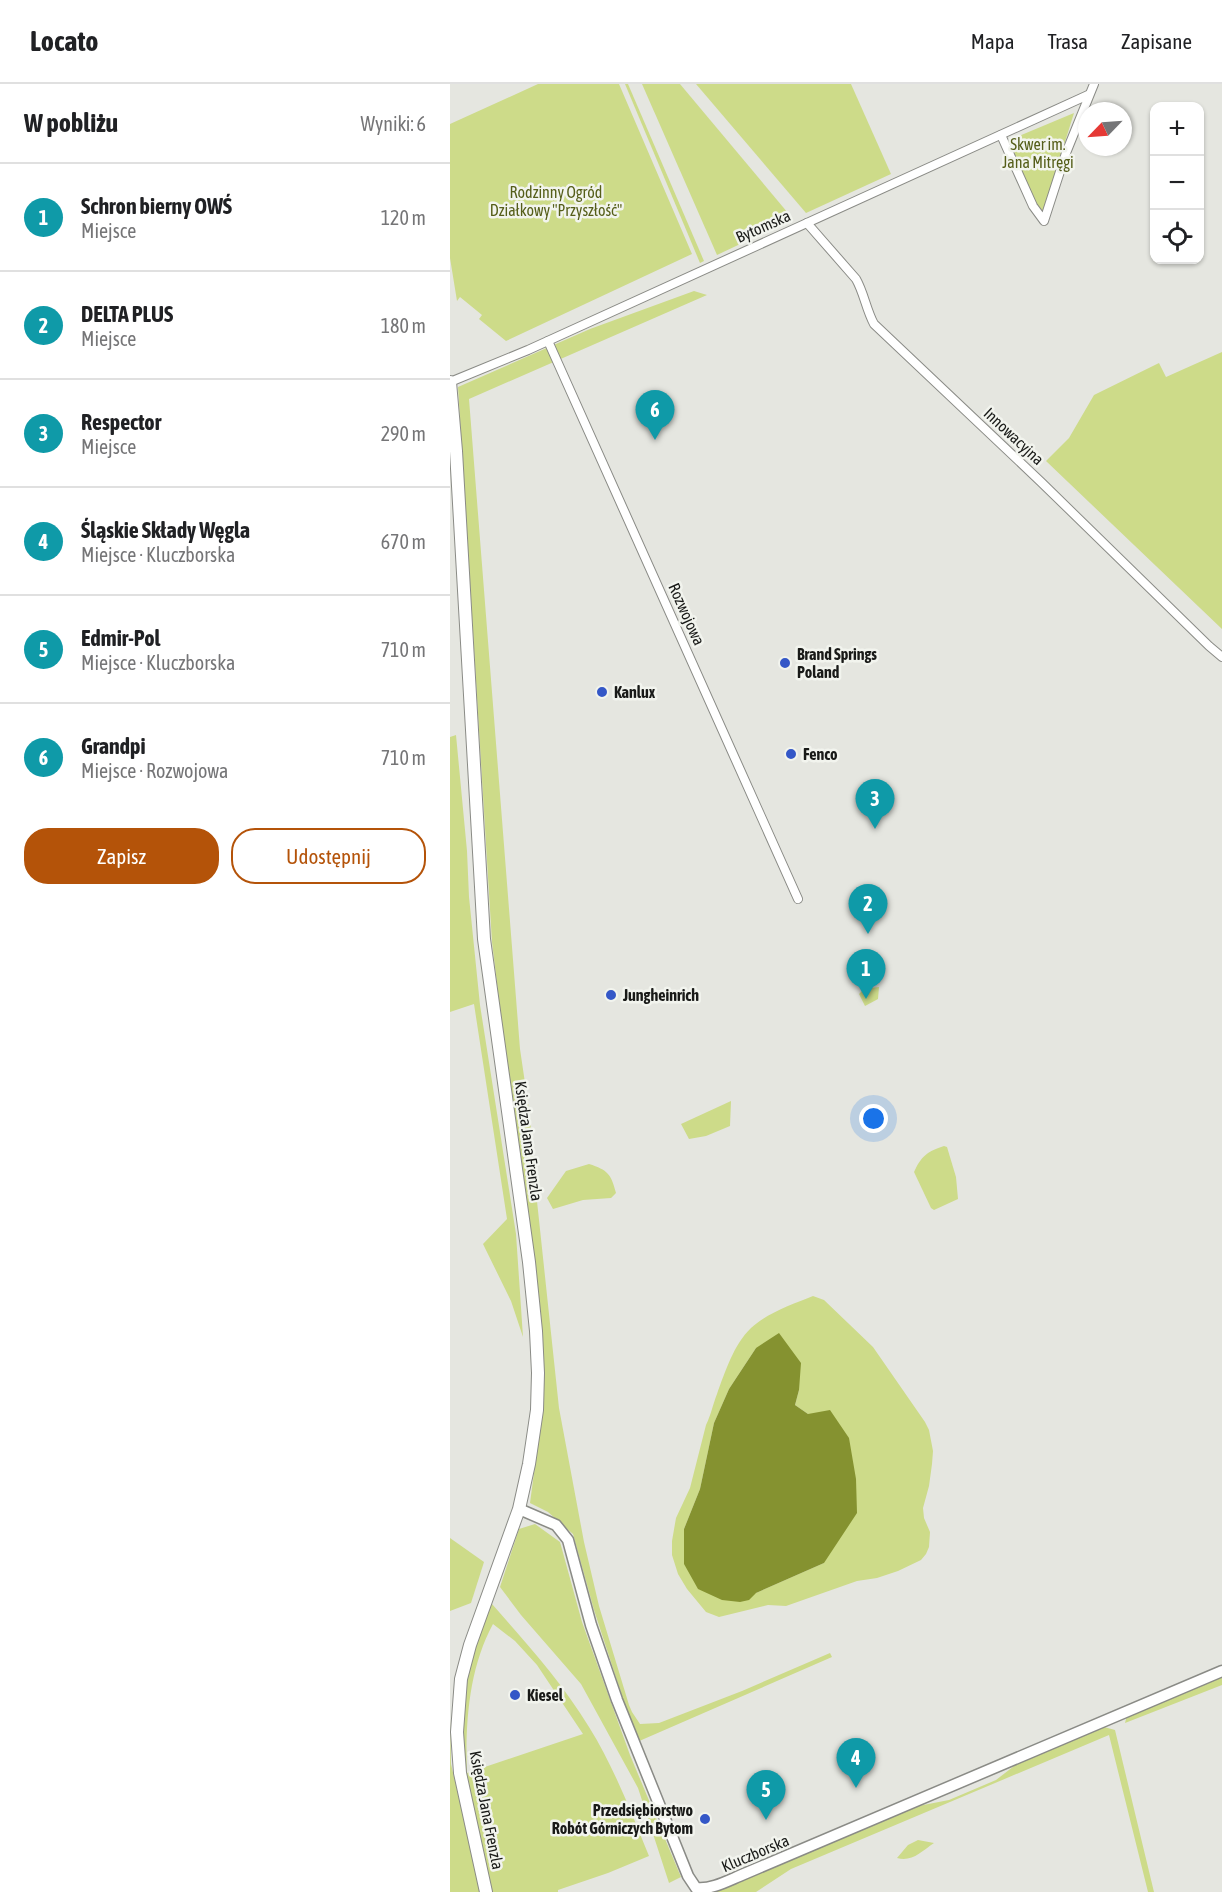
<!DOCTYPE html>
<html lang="pl">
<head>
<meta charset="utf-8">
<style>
	:root { --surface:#fff; --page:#f2f2f2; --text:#202124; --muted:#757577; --line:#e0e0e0; --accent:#b45309 }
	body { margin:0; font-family:"Asap Condensed",sans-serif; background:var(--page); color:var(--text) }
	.controls { position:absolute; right:18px; top:18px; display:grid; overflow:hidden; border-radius:12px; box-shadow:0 2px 4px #0004 }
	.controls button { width:54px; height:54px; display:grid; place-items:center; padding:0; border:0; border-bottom:2px solid var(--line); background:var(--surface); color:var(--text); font:30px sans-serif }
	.compass { position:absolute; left:628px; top:18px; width:54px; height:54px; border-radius:50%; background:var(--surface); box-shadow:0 2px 4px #0004; rotate:245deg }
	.you { position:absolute; left:424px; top:1035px; width:21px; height:21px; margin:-15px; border:4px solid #fff; border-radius:50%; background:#1a73e8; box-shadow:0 0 0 9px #1a73e833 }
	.badge { display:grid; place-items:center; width:39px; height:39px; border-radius:50%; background:var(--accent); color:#fff; font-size:20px; font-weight:700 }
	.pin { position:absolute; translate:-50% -50px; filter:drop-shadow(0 2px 3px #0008) }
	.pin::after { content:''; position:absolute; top:32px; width:21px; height:18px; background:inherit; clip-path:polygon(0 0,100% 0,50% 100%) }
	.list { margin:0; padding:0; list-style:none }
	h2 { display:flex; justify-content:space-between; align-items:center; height:78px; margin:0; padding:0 24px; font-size:26px }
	h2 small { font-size:20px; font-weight:400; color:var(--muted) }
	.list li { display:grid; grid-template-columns:39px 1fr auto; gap:18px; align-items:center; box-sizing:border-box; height:108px; padding:0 24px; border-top:2px solid var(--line) }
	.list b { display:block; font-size:22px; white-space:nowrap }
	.list p { margin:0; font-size:20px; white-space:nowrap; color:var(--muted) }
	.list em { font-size:20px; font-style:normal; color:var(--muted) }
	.actions { display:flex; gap:12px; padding:18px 24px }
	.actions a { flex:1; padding:14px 0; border:2px solid var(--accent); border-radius:24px; text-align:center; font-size:21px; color:var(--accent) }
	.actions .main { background:var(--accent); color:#fff }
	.icon { flex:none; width:33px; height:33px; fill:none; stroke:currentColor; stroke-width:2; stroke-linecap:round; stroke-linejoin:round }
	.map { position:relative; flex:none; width:772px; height:1808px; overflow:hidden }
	header { display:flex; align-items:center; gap:36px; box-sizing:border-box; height:84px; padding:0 30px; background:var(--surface); border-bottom:2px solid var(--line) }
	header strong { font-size:28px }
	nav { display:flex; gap:33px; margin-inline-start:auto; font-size:21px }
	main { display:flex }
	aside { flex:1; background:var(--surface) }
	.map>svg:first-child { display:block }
	.green { fill:#cddb89; fill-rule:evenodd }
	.water { fill:#859230 }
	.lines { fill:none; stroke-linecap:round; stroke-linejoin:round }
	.minor-casing { stroke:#8a8b86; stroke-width:10 }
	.tertiary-casing { stroke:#8a8b86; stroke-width:13 }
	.primary-casing { stroke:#8a8b86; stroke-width:14 }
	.minor { stroke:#fff; stroke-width:8 }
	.tertiary { stroke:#fff; stroke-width:10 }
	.primary { stroke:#fff; stroke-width:12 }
	.poi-dot { fill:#3457c7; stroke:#f2f4ee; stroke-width:2 }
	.labels { text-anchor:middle; stroke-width:5; stroke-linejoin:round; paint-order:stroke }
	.park-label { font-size:16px; fill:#555e19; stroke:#f2f4ee }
	.street-label { font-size:16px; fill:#191a18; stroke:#f2f4ee }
	.poi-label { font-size:16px; font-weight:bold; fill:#191a18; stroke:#f2f4ee; text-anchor:start }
</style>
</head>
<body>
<header>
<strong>Locato</strong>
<nav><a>Mapa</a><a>Trasa</a><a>Zapisane</a></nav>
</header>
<main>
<aside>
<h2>W pobliżu<small>Wyniki: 6</small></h2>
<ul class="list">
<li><span class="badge" style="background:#0f9aa8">1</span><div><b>Schron bierny OWŚ</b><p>Miejsce</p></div><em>120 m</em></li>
<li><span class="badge" style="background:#0f9aa8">2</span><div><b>DELTA PLUS</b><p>Miejsce</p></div><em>180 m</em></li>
<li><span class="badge" style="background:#0f9aa8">3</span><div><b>Respector</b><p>Miejsce</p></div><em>290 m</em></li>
<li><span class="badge" style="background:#0f9aa8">4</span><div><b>Śląskie Składy Węgla</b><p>Miejsce · Kluczborska</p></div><em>670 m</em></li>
<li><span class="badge" style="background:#0f9aa8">5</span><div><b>Edmir-Pol</b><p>Miejsce · Kluczborska</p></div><em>710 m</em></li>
<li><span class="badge" style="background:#0f9aa8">6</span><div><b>Grandpi</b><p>Miejsce · Rozwojowa</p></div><em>710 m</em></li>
</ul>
<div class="actions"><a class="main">Zapisz</a><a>Udostępnij</a></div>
</aside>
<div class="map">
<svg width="772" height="1808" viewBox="0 0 772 1808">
	<rect width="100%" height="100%" fill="#e5e6e0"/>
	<g class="green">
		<polygon points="88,0 169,0 242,170 56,257 29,235 32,231 10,213 7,217 0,174 0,40"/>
		<polygon points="175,0 178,0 254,177 250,179"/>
		<polygon points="192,0 230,0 343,135 267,171"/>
		<polygon points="246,0 401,0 441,90 356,129"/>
		<polygon points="624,29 593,128 588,123 557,57"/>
		<polygon points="244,207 257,211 19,315 70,965 80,1033 84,1089 109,1324 134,1458 149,1522 179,1621 182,1628 190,1640 209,1639 292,1607 380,1569 382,1573 187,1658 144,1526 123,1450 98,1428 80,1419 90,1344 93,1269 90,1224 61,1016 42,858 8,303 140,245"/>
		<polygon points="772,268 772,545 596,377 619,354 644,311 709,279 716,293"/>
		<polygon points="6,651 17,767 19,813 30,921 66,1150 73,1253 61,1217 33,1160 57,1135 24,920 0,928 0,653"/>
		<polygon points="429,903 428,915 415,922 409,910 414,905"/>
		<polygon points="281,1017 280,1042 256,1052 239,1055 231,1040"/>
		<path d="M494,1062L497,1063L506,1093L508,1115L484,1126L481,1124L464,1088C471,1072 478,1067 494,1062Z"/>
		<path d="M139,1080C158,1086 161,1090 166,1109L161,1114L133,1116L103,1125L97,1114L116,1087Z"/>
		<path d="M363,1212L374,1216L423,1263L475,1338L479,1346L483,1367L482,1380L479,1402L473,1424L474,1434L480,1448L479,1463L476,1470L471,1476L448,1487L427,1494L407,1497L336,1522L318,1521L269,1533L256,1528L237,1505L228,1490L222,1471V1457L226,1434L240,1404L256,1341C261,1331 263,1320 267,1310C275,1288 284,1260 301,1244C317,1229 343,1220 363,1212ZM306,1264L349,1306L345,1321L358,1330L374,1479L306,1509L234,1445L250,1405L264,1339L279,1305Z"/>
		<polygon points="85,1440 110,1458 132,1538 180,1671 231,1793 219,1799 188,1704 131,1600 71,1531 50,1503 69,1445"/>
		<polygon points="0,1454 34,1478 21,1519 0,1527"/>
		<path d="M42,1520C77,1560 111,1597 139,1643C164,1683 181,1728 199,1772L158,1789L108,1806V1808H41C35,1779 28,1751 22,1722C17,1700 11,1677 11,1654C10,1615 23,1554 42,1520ZM43,1540L65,1557L87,1581L133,1650L17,1689C15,1639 19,1584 43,1540Z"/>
		<polygon points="772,1591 772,1601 675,1639 677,1631"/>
		<polygon points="0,1635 1,1680 31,1808 0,1808"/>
		<polygon points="654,1643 665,1646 704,1808 698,1808 659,1651 341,1785 306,1808 261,1808 458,1724 499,1716 546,1696 572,1676"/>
		<path d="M468,1756L484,1759C471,1768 462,1778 447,1774L458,1761Z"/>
	</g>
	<polygon class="water" points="329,1249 351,1279 349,1306 345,1321 358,1330 380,1326 399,1354 406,1395 407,1429 374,1479 306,1509 299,1516 290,1518 272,1516 248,1505 234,1480 234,1445 250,1405 264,1339 279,1305 306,1264"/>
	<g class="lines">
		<defs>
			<g id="minor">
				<polyline points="551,51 583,122 594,137 616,69 644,0"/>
				<path d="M357,139L406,195C414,209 416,225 424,240L591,398L759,562L772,573"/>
				<polyline points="98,257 348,815"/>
				<polyline points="0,298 78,266 638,11"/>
			</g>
			<path id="tertiary" d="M69,1425L106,1441L118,1456L141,1541L167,1616L238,1792L246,1804C262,1806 279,1796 294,1790L772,1587"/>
			<polyline id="primary" points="0,298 6,367 34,855 79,1178 86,1247 88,1289 87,1326 79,1380 69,1425 20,1561 11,1595 7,1648 10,1689 36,1808"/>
		</defs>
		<use href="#minor" class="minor-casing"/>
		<use href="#tertiary" class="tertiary-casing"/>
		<use href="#primary" class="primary-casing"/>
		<use href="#minor" class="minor"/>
		<use href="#tertiary" class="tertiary"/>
		<use href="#primary" class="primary"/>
	</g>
	<g class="poi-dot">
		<circle cx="335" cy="579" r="6"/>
		<circle cx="152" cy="608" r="6"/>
		<circle cx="341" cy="670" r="6"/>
		<circle cx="161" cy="911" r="6"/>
		<circle cx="65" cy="1611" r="6"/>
		<circle cx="255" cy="1735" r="6"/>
	</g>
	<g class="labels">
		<g class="park-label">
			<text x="588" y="66">Skwer im.<tspan x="588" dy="18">Jana Mitręgi</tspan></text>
			<text x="106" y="114">Rodzinny Ogród<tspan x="106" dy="18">Działkowy "Przyszłość"</tspan></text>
		</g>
		<g class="street-label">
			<text transform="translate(313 142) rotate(-24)" y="6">Bytomska</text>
			<text transform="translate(564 352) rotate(43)" y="6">Innowacyjna</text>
			<text transform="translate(237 530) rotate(66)" y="6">Rozwojowa</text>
			<text transform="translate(79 1057) rotate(82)" y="6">Księdza Jana Frenzla</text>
			<text transform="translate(37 1726) rotate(79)" y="6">Księdza Jana Frenzla</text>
			<text transform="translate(305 1769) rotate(-23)" y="6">Kluczborska</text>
		</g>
		<g class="poi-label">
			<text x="347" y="576">Brand Springs<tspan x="347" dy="18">Poland</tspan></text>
			<text x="164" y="614">Kanlux</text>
			<text x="353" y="676">Fenco</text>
			<text x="173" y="917">Jungheinrich</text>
			<text x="77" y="1617">Kiesel</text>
			<text x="243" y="1732" text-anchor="end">Przedsiębiorstwo<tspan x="243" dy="18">Robót Górniczych Bytom</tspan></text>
		</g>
	</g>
</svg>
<div class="controls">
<button>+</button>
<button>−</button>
<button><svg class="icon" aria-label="locate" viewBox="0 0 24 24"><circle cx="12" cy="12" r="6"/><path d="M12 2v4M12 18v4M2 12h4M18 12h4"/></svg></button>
</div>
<svg class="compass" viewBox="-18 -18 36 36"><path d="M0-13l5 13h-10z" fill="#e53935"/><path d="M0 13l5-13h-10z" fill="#757577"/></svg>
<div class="you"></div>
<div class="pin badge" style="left:416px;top:915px;background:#0f9aa8">1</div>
<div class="pin badge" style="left:418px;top:850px;background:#0f9aa8">2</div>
<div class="pin badge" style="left:425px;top:745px;background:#0f9aa8">3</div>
<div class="pin badge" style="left:406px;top:1704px;background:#0f9aa8">4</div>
<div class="pin badge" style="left:316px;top:1736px;background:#0f9aa8">5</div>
<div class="pin badge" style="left:205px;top:356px;background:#0f9aa8">6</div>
</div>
</main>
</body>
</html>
